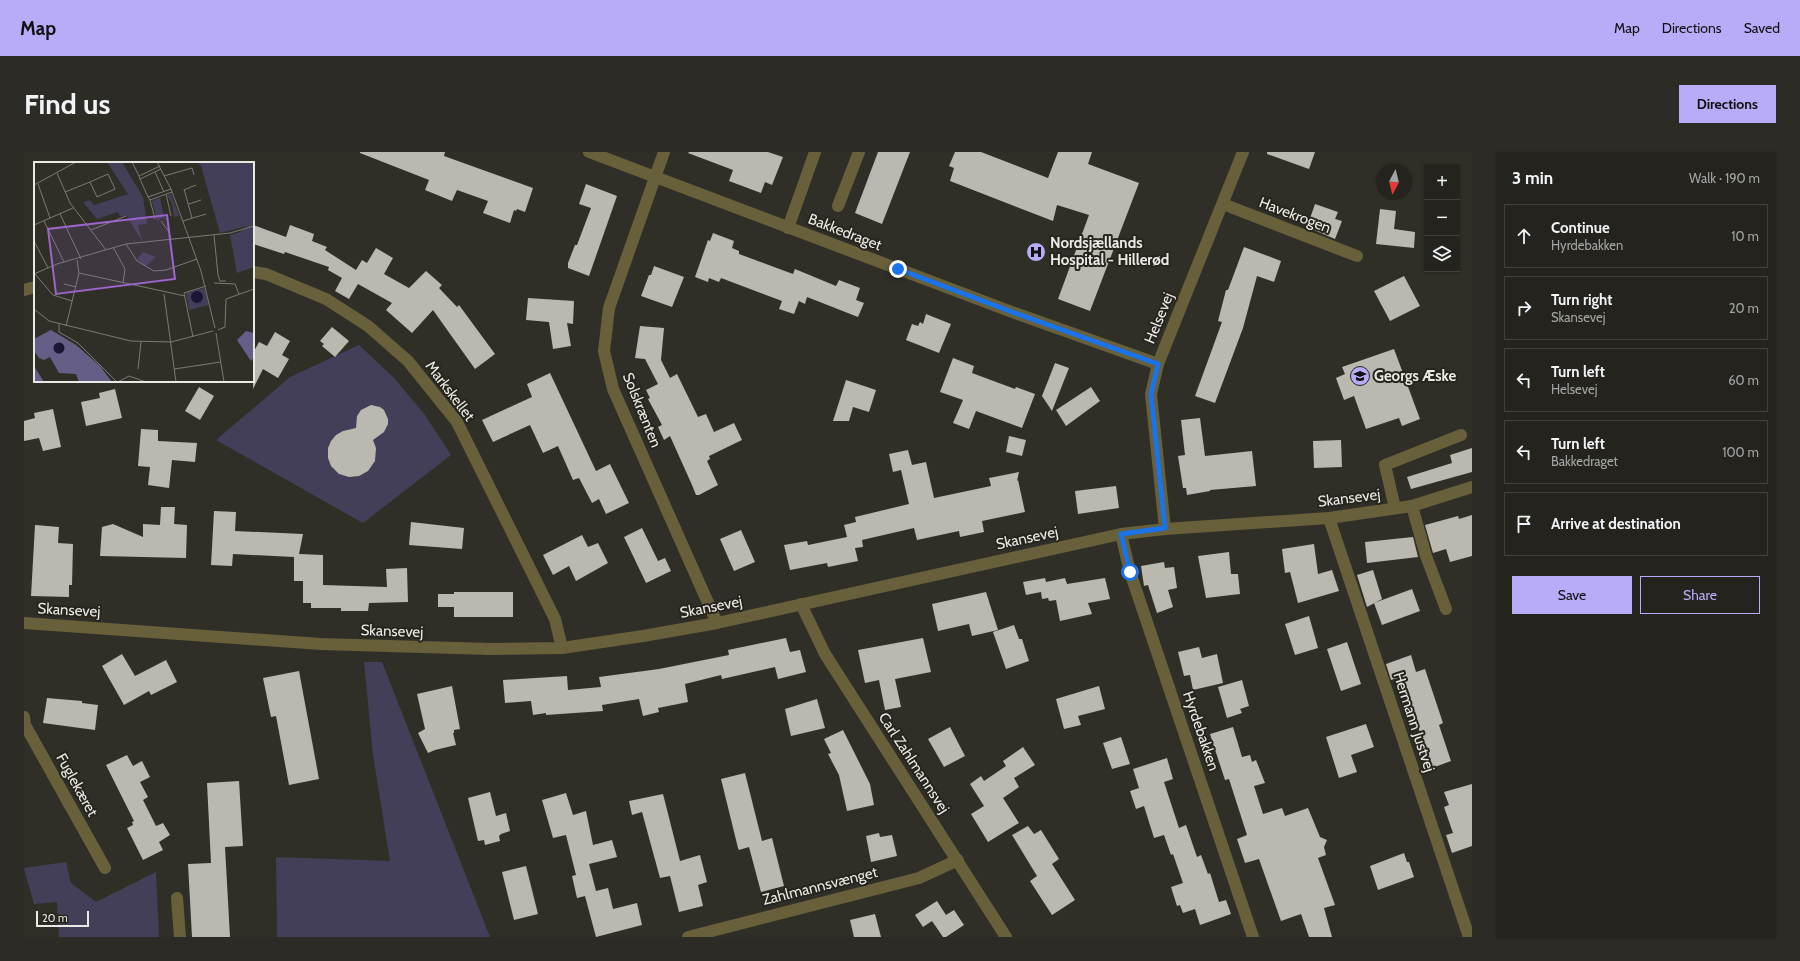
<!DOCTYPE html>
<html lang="en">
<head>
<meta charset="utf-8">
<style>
	:root { --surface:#24231d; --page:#2c2b26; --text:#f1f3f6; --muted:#a3a4a4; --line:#41403b; --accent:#b8abf7 }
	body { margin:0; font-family:Cabin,sans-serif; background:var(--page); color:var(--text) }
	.controls { position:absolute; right:12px; top:12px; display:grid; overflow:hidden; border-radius:0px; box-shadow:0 1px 3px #0004 }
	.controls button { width:36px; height:36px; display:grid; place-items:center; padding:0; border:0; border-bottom:1px solid var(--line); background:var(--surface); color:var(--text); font:20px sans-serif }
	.compass { position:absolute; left:1352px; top:12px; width:36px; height:36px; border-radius:50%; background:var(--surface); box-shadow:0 1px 3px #0004; rotate:187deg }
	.scale { position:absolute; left:12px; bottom:10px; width:53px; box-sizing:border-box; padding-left:4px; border:2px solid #eae9e4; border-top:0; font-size:11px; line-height:14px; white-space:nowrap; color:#eae9e4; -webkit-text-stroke:3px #26251e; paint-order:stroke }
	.stop { position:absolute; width:12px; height:12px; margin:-9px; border:3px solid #1a73e8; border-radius:50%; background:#fff }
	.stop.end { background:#1a73e8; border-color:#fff; box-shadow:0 1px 4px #0008 }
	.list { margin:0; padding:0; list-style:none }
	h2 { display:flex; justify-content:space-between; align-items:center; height:52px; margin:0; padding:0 16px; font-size:17px }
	h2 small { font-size:13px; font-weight:400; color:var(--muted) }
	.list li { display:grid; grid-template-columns:26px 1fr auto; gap:12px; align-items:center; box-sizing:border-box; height:64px; margin:0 8px 8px; padding:0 8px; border:1px solid var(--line); border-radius:0px }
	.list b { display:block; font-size:15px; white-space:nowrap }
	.list p { margin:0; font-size:13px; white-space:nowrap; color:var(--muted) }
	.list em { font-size:13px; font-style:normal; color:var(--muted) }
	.actions { display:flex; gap:8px; padding:12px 16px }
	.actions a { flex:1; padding:9px 0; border:1px solid var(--accent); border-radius:0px; text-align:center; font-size:14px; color:var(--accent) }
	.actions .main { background:var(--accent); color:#111 }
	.icon { flex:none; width:22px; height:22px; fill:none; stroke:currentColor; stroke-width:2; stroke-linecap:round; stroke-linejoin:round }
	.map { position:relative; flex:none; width:1448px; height:785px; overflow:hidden; border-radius:0px }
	header { display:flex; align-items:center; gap:24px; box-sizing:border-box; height:56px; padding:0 20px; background:var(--accent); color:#111 }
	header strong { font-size:19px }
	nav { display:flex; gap:22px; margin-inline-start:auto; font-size:14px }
	.intro { display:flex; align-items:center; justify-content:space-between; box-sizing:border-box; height:96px; padding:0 24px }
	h1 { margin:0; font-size:28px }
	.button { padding:10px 18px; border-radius:0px; background:var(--accent); color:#111; font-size:14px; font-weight:700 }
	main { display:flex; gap:24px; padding:0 24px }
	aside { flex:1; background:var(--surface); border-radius:0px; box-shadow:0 1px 3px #0004 }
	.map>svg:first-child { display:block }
	.green { fill:#433f58 }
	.building { fill:#bab8af }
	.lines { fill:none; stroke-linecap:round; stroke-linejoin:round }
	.minor { stroke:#67603b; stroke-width:12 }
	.route { stroke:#1a73e8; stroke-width:5 }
	.labels { text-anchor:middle; stroke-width:4; stroke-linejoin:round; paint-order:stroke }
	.street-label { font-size:15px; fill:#eae9e4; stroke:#26251e }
	.poi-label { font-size:15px; font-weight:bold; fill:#eae9e4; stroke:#26251e; text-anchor:start }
	.inset-road { fill:none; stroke:#7a7973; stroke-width:1 }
	.view { fill:#9c65ca; fill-opacity:0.15; stroke:#9c65ca; stroke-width:2 }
	.inset-edge { fill:none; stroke:#eae9e4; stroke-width:2 }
</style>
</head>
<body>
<header>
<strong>Map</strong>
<nav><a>Map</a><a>Directions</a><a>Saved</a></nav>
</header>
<div class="intro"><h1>Find us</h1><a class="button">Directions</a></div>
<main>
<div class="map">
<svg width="1448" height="785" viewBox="0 0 1448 785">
	<rect width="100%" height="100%" fill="#302f27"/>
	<g class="green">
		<polygon points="335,193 370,226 401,263 427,303 339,371 192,288 266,225"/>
		<polygon points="340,510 358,510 466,785 253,785 252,705 366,709 349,603"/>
		<polygon points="42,710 47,731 72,750 132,720 135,785 35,785 33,750 10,752 0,716"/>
	</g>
	<g class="building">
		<polygon points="336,0 421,0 420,4 509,36 501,60 493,57 492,59 490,58 486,71 459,61 464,49 433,38 428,49 401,38 405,28 336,1"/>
		<polygon points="665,0 744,0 759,5 748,33 741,30 737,41 705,29 709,18 664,1"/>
		<polygon points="854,0 886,0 858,72 831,61"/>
		<polygon points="931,0 957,0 1024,26 1034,0 1068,0 1064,12 1115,31 1066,159 1034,147 1065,63 1033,53 1029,69 926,29 930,16 925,14"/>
		<polygon points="1243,0 1291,0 1285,17 1243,2"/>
		<polygon points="562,32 593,44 565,124 544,116 544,111 551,93 553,93 567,56 555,52"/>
		<polygon points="1291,52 1314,60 1311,67 1318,69 1311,87 1283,75"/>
		<polygon points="1356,57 1372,59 1370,77 1391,80 1390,96 1352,92"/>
		<polygon points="229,73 262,85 266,73 290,82 288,89 303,95 301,98 332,118 338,108 343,111 352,96 369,106 360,122 385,136 402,119 418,133 415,136 433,155 435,153 471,202 451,217 409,158 388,181 362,158 368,151 334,132 325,147 311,139 318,126 304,118 305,115 261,100 260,102 229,92"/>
		<polygon points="689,81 710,89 708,96 715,99 715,102 769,122 771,117 812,134 815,128 836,136 832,148 840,151 834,165 783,145 781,152 775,149 770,162 755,157 758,149 697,126 695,130 685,126 684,130 671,125 684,88 686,89"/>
		<polygon points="1220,95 1257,109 1250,130 1233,124 1219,176 1191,251 1171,244 1198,170 1194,169 1202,138 1204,138"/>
		<polygon points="630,114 660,125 648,155 617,144 625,123 627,123"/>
		<polygon points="1380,124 1396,154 1366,169 1350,139"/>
		<polygon points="504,146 550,149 549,172 543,171 547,194 529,197 525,170 502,168"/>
		<polygon points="902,162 927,172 915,201 882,188 888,172 894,174 896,170 899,172"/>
		<polygon points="616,174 640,176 637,208 646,226 653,222 674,265 682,262 690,280 710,271 718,288 685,304 686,307 683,309 694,333 675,343 672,343 668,333 646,284 640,288 634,275 638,273 624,247 626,246 622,238 634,232 621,207 611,206"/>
		<polygon points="308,175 325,189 311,205 298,194 300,192 296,189"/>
		<polygon points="251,180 266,189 258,203 265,207 254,226 239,217 229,237 229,201 235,190 243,194"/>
		<polygon points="1370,197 1396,267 1378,274 1375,266 1342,277 1330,244 1320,248 1312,226 1321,222 1318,215"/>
		<polygon points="929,206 950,214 948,221 991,237 992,235 1011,242 998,276 952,259 945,277 929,271 939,248 916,240"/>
		<polygon points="1031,211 1045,216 1028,259 1018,244"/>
		<polygon points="526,221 572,319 586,312 605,351 582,362 575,347 568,351 555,326 549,328 534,294 519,301 506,273 469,290 458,268 508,245 503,232"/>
		<polygon points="822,228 852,238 845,260 829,255 825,269 809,269"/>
		<polygon points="175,235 190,244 176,268 161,259"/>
		<polygon points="1067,235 1076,249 1042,274 1032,258"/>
		<polygon points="91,237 98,266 62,274 57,250 76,246 75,241"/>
		<polygon points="347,253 356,255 360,258 364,267 364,272 360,280 349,288 352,296 351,309 344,319 335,324 325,325 315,322 307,314 304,306 304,296 307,289 312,283 319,279 332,276 333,264 337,258"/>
		<polygon points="29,257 37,295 19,299 15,286 0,289 0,269 11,266 10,261"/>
		<polygon points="1176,266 1181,304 1228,299 1232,334 1186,338 1186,339 1163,343 1162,336 1159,336 1154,304 1161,303 1157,268"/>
		<polygon points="117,277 134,278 134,289 173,291 171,310 148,308 145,336 124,333 126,315 114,314"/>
		<polygon points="985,284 1002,288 998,304 982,300"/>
		<polygon points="1317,288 1318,315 1290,316 1289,289"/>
		<polygon points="1448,296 1448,320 1387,337 1383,325 1428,311 1426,303"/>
		<polygon points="884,298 888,313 902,310 910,346 967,334 965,326 995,320 993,329 994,328 1001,360 958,369 960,380 936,385 935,379 893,388 890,376 838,388 839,395 831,396 834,409 804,415 803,411 766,418 760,393 783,389 784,393 823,385 820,373 832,370 831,365 885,352 877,318 869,320 865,302"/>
		<polygon points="1092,334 1095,356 1054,362 1051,339"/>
		<polygon points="137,355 151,355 150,372 163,373 162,406 76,404 78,375 89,372 119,385 119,372 136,373"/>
		<polygon points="190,359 212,360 211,379 279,382 275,402 299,403 299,433 363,435 362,417 383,416 384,450 345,451 344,459 317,459 317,456 287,456 287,451 279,451 279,429 270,429 270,405 209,402 208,414 187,413"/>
		<polygon points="1448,363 1448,404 1426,410 1422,397 1409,401 1401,373 1434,364 1435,367"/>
		<polygon points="387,370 440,376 438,397 385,393"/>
		<polygon points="11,373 35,375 34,391 49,392 48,433 45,433 45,445 7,444"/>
		<polygon points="618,376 634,409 641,406 647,419 622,431 600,385"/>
		<polygon points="717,378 731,410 710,419 696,387"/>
		<polygon points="558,383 564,395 574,391 584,411 552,429 545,414 529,423 519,403"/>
		<polygon points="1389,385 1394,405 1343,411 1341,390"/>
		<polygon points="1290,392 1294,422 1308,418 1315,439 1274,451 1266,420 1261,421 1258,397"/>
		<polygon points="1205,400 1207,422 1214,422 1216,442 1182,446 1174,404"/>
		<polygon points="1140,410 1141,416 1150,415 1153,436 1144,438 1149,455 1133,461 1124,433 1120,434 1117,414"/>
		<polygon points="1349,418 1358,447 1343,455 1333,423"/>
		<polygon points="1021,426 1022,430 1041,426 1043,432 1081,426 1086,447 1064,451 1068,462 1036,469 1032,448 1025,449 1024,446 1018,447 1017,440 1002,443 999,430"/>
		<polygon points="1388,437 1396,459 1358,473 1350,451"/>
		<polygon points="430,440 489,440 489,465 430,465 430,455 414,455 414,442 430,442"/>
		<polygon points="962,440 974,478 948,484 945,472 914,479 908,452"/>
		<polygon points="1285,464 1294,496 1271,503 1261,472"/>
		<polygon points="990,473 995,487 998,487 1005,509 982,517 969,480"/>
		<polygon points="762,486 766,500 776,498 782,520 754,527 751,515 698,527 697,523 661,532 664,550 634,556 635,560 619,564 615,547 578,553 579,559 522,563 522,561 509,563 507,549 481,551 479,528 543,524 544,538 577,535 575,525 635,517 705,503 704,498"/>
		<polygon points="899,486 907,520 871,527 877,555 861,558 855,528 841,531 834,498"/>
		<polygon points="1323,490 1337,532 1317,539 1303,497"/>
		<polygon points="1175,495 1178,506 1193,502 1199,531 1169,538 1166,523 1160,524 1154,500"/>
		<polygon points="98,502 111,524 142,508 153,530 127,543 125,539 100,553 78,514"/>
		<polygon points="1387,503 1392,520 1401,517 1419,571 1415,573 1427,609 1408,616 1377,525 1367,528 1362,512"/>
		<polygon points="275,519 295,627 265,633 252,564 247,565 239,526"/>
		<polygon points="1218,528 1225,554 1216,557 1218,561 1203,566 1194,535"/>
		<polygon points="428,534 436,577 430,578 430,581 429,581 432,593 411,598 404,601 394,581 401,577 393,542"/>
		<polygon points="1075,534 1081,557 1054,564 1057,573 1040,577 1032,547"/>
		<polygon points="23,546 58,549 58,551 74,553 71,578 19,571"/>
		<polygon points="793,547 801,576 767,584 761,557"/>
		<polygon points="1342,572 1350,595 1327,603 1333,620 1315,626 1302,585"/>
		<polygon points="926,575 941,604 920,615 904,587"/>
		<polygon points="1209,575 1218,605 1226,603 1228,610 1232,608 1241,631 1230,634 1239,662 1258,656 1261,664 1284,656 1296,685 1303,688 1300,695 1302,703 1294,706 1311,753 1300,756 1308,785 1285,785 1277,762 1257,769 1235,707 1221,711 1213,687 1223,683 1205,627 1201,628 1186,582"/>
		<polygon points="819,578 846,632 850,653 823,659 815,623 804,602 807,601 800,587"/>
		<polygon points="1097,585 1106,612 1088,617 1079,591"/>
		<polygon points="999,595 1011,613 990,626 995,635 979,646 995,671 964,690 947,662 960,654 946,632 957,624 960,629 982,614 979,609"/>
		<polygon points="103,603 109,614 118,609 126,625 116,630 124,645 119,648 132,674 139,671 146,683 135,690 139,698 119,708 103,676 109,673 108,670 110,669 82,613"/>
		<polygon points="1143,606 1149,627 1140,630 1155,676 1162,673 1173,705 1177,703 1184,722 1186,721 1195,750 1202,748 1207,762 1176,773 1171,757 1159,761 1156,753 1153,754 1147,735 1159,731 1149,702 1147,703 1140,683 1130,686 1120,654 1112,657 1106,639 1115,636 1109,617"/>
		<polygon points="721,621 738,689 748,686 760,734 737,740 725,695 715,698 714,696 697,627"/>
		<polygon points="215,629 219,694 201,695 206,785 168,785 164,712 187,711 183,631"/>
		<polygon points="1448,632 1448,694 1428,701 1422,683 1429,681 1420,655 1425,653 1420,640"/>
		<polygon points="466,640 472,664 482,661 486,679 477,682 475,684 476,689 461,693 460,688 454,689 444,646"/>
		<polygon points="542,641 549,663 562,659 569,693 588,688 593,705 565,712 572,739 584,736 589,757 613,751 618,773 572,785 561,744 553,746 548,724 552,723 542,683 529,686 518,648"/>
		<polygon points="639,642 656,709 676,703 683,730 674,733 679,754 655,760 646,724 636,726 618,660 608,663 605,649"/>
		<polygon points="1004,674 1010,682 1017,678 1035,707 1028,712 1051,748 1028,763 1006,729 1013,724 988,683"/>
		<polygon points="855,681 856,685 868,683 873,704 847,710 842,684"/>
		<polygon points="1380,701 1383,710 1385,710 1390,725 1354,738 1346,714"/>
		<polygon points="502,714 514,762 490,768 478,720"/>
		<polygon points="913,749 922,763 930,758 940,773 922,785 919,785 908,769 899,775 891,763"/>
		<polygon points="851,762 857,785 830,785 826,768"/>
	</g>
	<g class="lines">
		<g class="minor">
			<polyline points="565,0 988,160 1134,212"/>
			<polyline points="640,0 585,156 580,199 589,237 693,471"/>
			<polyline points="1199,52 1333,104"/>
			<polyline points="814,54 835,0"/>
			<polyline points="764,76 791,0"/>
			<polyline points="229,120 242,122 302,147 344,174 384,209 433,270 531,467 538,496"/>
			<polyline points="0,138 11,135"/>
			<polyline points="1388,354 1402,404 1422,457"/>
			<polyline points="1371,356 1361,313 1437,283"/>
			<polyline points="1305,366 1445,785"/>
			<polyline points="1141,377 1127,242 1134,212 1219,0"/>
			<polyline points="1097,382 1106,420 1229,785"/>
			<polyline points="777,452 801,502 982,785"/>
			<polyline points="0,471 297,492 466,497 538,496 619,484 693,471 1097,382 1141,377 1305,366 1388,354 1448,335"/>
			<polyline points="0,565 1,573 81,716"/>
			<polyline points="153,746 156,785"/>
			<polyline points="664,785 895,726 934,708"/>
		</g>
	</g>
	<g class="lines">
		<polyline class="route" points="874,117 988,160 1134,212 1127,242 1141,376 1097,382 1106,420"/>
	</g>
	<defs>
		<symbol id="hospital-disc" viewBox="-11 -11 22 22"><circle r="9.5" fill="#b8abf7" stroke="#26251e"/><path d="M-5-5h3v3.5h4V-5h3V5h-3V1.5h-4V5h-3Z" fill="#111"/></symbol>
		<symbol id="school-disc" viewBox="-11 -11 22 22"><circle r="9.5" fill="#b8abf7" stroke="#26251e"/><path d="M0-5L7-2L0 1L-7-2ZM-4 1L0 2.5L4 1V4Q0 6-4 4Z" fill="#111"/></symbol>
	</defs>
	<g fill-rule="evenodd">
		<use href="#hospital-disc" x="1001" y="89" width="22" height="22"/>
		<use href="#school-disc" x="1325" y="213" width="22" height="22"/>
	</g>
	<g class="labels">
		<g class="street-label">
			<text transform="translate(1271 63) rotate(21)" y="5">Havekrogen</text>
			<text transform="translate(821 80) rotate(21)" y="5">Bakkedraget</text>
			<text transform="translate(1135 166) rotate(-68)" y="5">Helsevej</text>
			<text transform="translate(426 239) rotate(53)" y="5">Markskellet</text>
			<text transform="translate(618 258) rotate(68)" y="5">Solskrænten</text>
			<text transform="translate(1325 346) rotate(-7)" y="5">Skansevej</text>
			<text transform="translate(1003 386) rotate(-12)" y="5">Skansevej</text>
			<text transform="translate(687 455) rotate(-11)" y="5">Skansevej</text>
			<text transform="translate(45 458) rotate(3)" y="5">Skansevej</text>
			<text transform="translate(368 479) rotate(2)" y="5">Skansevej</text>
			<text transform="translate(1390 570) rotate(72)" y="5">Hermann Justvej</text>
			<text transform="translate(1177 579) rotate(71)" y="5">Hyrdebakken</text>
			<text transform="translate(890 611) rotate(57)" y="5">Carl Zahlmannsvej</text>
			<text transform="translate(53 633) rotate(61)" y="5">Fuglekæret</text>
			<text transform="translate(796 734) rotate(-14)" y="5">Zahlmannsvænget</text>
		</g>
		<g class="poi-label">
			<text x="1026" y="96">Nordsjællands<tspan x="1026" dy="17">Hospital - Hillerød</tspan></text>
			<text x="1350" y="229">Georgs Æske</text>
		</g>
	</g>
	<g transform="translate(10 10)">
		<rect width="220" height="220" fill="#302f27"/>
		<path d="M73,0H88L109,35L113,62L104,63L108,79L92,53L86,55L84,50L63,57L49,40L56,38L60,43L94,32ZM163,0H220V105L203,111L196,73L206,70L213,64L186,71L167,4ZM137,32L145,54L140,55L138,42L133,33ZM126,36L130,56L134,58L127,56L123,59L118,39ZM109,90L122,95L111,105L103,97ZM170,126L175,143L155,148L152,131Z" fill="#433f58"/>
		<path d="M17,168L42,183L66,204L78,220H45L42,212L25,211L16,195L10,198L5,196L0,189V177ZM212,169L220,171V195L217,199L203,178ZM0,206L2,207L10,220H0Z" fill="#655f87"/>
		<path d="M157 135a6 6 0 1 1 12 0a6 6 0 1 1-12 0ZM19.5 186a5.5 5.5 0 1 1 11 0a5.5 5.5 0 1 1-11 0Z" fill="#1d1536"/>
		<path class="inset-road" d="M98,0L105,14M123,0L137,27L167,109L181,166M126,4L105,14L106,17L127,7M121,10L130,30M23,11L36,41L72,88M130,14L158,6L160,13M106,17L114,35M4,22L16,56M0,23L42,0M137,27L114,35L116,38L138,30M150,27L158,56M150,28L162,23M31,30L56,20L74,12L81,27L63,35L56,20M132,32L137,54M116,38L121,57M155,42L167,38M26,52L47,97M10,59L30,100M127,59L135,70L137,78M149,59L172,52M0,63L39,46M57,68L92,54M180,73L184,113L186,119H192M0,79L14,106M92,82L103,99L120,109L132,108L163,97M79,85L91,107L89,121M45,111L151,134M0,112L23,102L92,82L196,71L220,64M1,112L19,133L38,139M180,121L201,122L205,132M30,122L42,125M130,132L142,220M0,147L15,159L97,179L137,180L179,169M25,162V170L44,181L83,220M32,164L45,111L43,98M184,168L191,165L192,137L220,127M182,171L190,220M159,175L150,131L172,124M104,207L107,180M140,207L187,200M84,220L95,214L112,220"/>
		<path class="view" d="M133,53L141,117L22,132L14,67Z"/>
		<rect width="220" height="220" class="inset-edge"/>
	</g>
</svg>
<div class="controls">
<button>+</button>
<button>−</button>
<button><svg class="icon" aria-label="layers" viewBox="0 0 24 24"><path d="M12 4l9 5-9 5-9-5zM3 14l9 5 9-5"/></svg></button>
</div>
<svg class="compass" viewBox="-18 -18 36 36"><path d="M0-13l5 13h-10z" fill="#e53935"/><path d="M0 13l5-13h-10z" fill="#a3a4a4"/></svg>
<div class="scale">20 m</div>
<div class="stop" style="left:1106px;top:420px"></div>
<div class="stop end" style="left:874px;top:117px"></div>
</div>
<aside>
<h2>3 min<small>Walk · 190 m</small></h2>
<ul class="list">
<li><svg class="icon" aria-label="ahead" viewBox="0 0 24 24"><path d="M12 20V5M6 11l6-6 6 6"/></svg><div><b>Continue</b><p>Hyrdebakken</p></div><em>10 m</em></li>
<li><svg class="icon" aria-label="right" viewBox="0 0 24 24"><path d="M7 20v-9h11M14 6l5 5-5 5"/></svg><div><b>Turn right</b><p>Skansevej</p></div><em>20 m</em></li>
<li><svg class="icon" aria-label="left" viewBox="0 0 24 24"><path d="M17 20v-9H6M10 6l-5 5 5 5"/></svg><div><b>Turn left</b><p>Helsevej</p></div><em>60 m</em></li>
<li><svg class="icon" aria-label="left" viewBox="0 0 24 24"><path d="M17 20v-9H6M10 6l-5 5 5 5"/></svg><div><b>Turn left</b><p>Bakkedraget</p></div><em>100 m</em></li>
<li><svg class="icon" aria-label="arrive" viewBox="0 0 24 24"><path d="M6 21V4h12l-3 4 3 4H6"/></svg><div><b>Arrive at destination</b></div></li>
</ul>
<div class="actions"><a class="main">Save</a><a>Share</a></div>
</aside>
</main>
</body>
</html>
